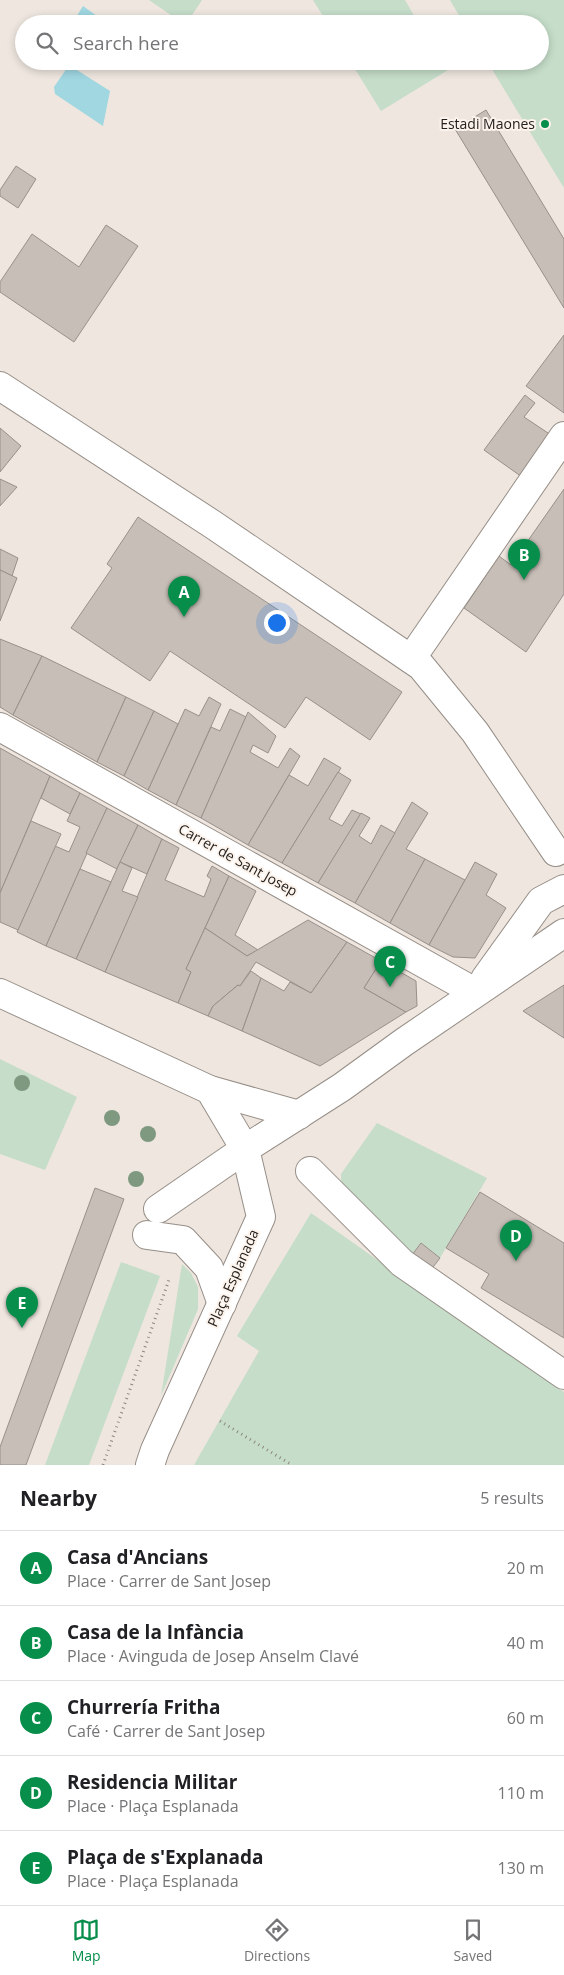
<!DOCTYPE html>
<html lang="en">
<head>
<meta charset="utf-8">
<style>
	:root { --surface:#fff; --page:#f6f6f6; --text:#202124; --muted:#757577; --line:#e0e0e0; --accent:#088e4b }
	body { margin:0; font-family:"Open Sans",sans-serif; background:var(--page); color:var(--text) }
	.you { position:absolute; left:276px; top:622px; width:18px; height:18px; margin:-12px; border:4px solid #fff; border-radius:50%; background:#1a73e8; box-shadow:0 0 0 8px #1a73e833 }
	.badge { display:grid; place-items:center; width:32px; height:32px; border-radius:50%; background:var(--accent); color:#fff; font-size:16px; font-weight:700 }
	.pin { position:absolute; translate:-50% -41px; filter:drop-shadow(0 1px 2px #0008) }
	.pin::after { content:''; position:absolute; top:26px; width:18px; height:15px; background:inherit; clip-path:polygon(0 0,100% 0,50% 100%) }
	.list { margin:0; padding:0; list-style:none }
	h2 { display:flex; justify-content:space-between; align-items:center; height:65px; margin:0; padding:0 20px; font-size:21px }
	h2 small { font-size:16px; font-weight:400; color:var(--muted) }
	.list li { display:grid; grid-template-columns:32px 1fr auto; gap:15px; align-items:center; box-sizing:border-box; height:75px; padding:0 20px; border-top:1px solid var(--line) }
	.list b { display:block; font-size:19px; white-space:nowrap }
	.list p { margin:0; font-size:16px; white-space:nowrap; color:var(--muted) }
	.list em { font-size:16px; font-style:normal; color:var(--muted) }
	.icon { flex:none; width:28px; height:28px; fill:none; stroke:currentColor; stroke-width:2; stroke-linecap:round; stroke-linejoin:round }
	.map { position:relative; flex:none; width:564px; height:1465px; overflow:hidden }
	.search { position:absolute; background:var(--surface); box-shadow:0 2px 8px #0003; left:15px; right:15px; top:15px; height:55px; display:flex; align-items:center; gap:12px; box-sizing:border-box; padding:0 18px; border-radius:28px; color:var(--muted); font-size:19px }
	.sheet { height:440px; background:var(--surface) }
	nav { display:flex; justify-content:space-around; align-items:center; box-sizing:border-box; height:70px; border-top:1px solid var(--line); background:var(--surface); font-size:14px; color:var(--muted) }
	nav a { display:grid; justify-items:center; gap:2px }
	nav .on { color:var(--accent) }
	.map>svg:first-child { display:block }
	.green { fill:#c5ddc9 }
	.water { fill:#a0d7e1 }
	.building { fill:#c6beb7; stroke:#98908a }
	.lines { fill:none; stroke-linecap:round; stroke-linejoin:round }
	.minor-casing { stroke:#968e87; stroke-width:30 }
	.path { stroke:#8c8681; stroke-width:3; stroke-dasharray:1 4; stroke-linecap:butt }
	.minor { stroke:#fff; stroke-width:28 }
	.tree { fill:#7e9980 }
	.poi-dot { fill:#088e4b; stroke:#fcf3ec; stroke-width:2 }
	.labels { text-anchor:middle; stroke-width:4; stroke-linejoin:round; paint-order:stroke }
	.poi-label { font-size:14px; fill:#23201e; stroke:#fcf3ec; text-anchor:end }
	.street-label { font-size:14px; fill:#23201e; stroke:#fcf3ec }
</style>
</head>
<body>
<div class="map">
<svg width="564" height="1465" viewBox="0 0 564 1465">
	<rect width="100%" height="100%" fill="#eee6df"/>
	<g class="green">
		<polygon points="149,0 202,0 186,24 184,24"/>
		<polygon points="313,0 405,0 419,24 328,24"/>
		<polygon points="450,0 564,0 564,188 487,61 540,61 540,24 464,24"/>
		<polygon points="350,61 442,61 448,70 381,111"/>
		<polygon points="0,1059 77,1097 45,1170 0,1154"/>
		<polygon points="377,1123 487,1178 440,1258 421,1243 412,1255 341,1186 341,1174"/>
		<polygon points="311,1213 564,1392 564,1465 194,1465 259,1351 237,1336"/>
		<polygon points="121,1262 160,1276 89,1465 45,1465"/>
		<polygon points="182,1264 191,1273 198,1287 198,1309 161,1396"/>
	</g>
	<g class="water">
		<polygon points="83,6 108,24 72,24"/>
		<polygon points="69,65 110,91 103,126 55,94 54,87"/>
	</g>
	<g class="building">
		<polygon points="486,110 564,239 564,308 455,129"/>
		<polygon points="16,166 36,179 18,208 0,196 0,190"/>
		<polygon points="106,225 138,246 74,342 0,292 0,282 32,234 79,267"/>
		<polygon points="564,335 564,413 526,386"/>
		<polygon points="525,395 535,403 524,417 551,435 522,477 484,450"/>
		<polygon points="0,428 21,446 0,472"/>
		<polygon points="0,479 17,487 0,506"/>
		<polygon points="564,489 564,594 526,652 464,608 499,556 511,565"/>
		<polygon points="138,517 402,692 370,740 306,697 285,728 170,651 150,681 71,628 112,568 107,564"/>
		<polygon points="0,549 18,558 12,576 0,570"/>
		<polygon points="0,570 17,578 0,621"/>
		<polygon points="0,639 42,656 13,715 0,707"/>
		<polygon points="42,656 126,697 97,762 13,715"/>
		<polygon points="126,697 154,711 124,776 97,762"/>
		<polygon points="209,697 221,704 176,805 148,790 185,709 199,716"/>
		<polygon points="230,709 246,717 201,818 176,805 211,727 220,731"/>
		<polygon points="154,711 178,724 148,790 124,776"/>
		<polygon points="248,712 276,736 268,753 253,745 250,752 278,768 290,748 300,756 248,845 201,818"/>
		<polygon points="0,748 50,776 0,893"/>
		<polygon points="324,758 341,768 282,863 248,845 289,775 308,786"/>
		<polygon points="338,772 351,780 329,819 342,826 352,810 361,814 318,883 282,863"/>
		<polygon points="50,776 80,793 70,814 41,798"/>
		<polygon points="80,793 107,808 46,946 17,932 55,846 69,852 80,827 67,821"/>
		<polygon points="412,802 428,813 406,849 425,859 390,923 355,903"/>
		<polygon points="107,808 138,825 117,869 86,853"/>
		<polygon points="361,813 370,818 359,836 371,844 381,825 395,833 355,903 318,883"/>
		<polygon points="31,821 61,834 18,930 0,922 0,893"/>
		<polygon points="138,825 162,839 147,874 120,862"/>
		<polygon points="162,839 179,848 165,880 204,897 211,879 207,876 212,866 229,876 186,969 191,972 178,1003 105,972"/>
		<polygon points="425,859 465,880 429,945 390,923"/>
		<polygon points="120,862 132,868 122,891 138,897 105,972 76,959"/>
		<polygon points="475,862 497,874 486,895 506,908 475,958 453,957 429,945"/>
		<polygon points="80,869 111,882 76,959 46,946"/>
		<polygon points="229,876 256,891 235,935 258,950 247,956 205,928"/>
		<polygon points="308,920 347,942 311,993 256,962 240,986 238,985 213,1006 208,1016 178,1003 191,972 186,969 205,928 247,956"/>
		<polygon points="347,942 381,961 364,988 406,1012 320,1066 242,1031 261,978 284,991 290,982 311,993"/>
		<polygon points="381,961 416,981 417,1006 406,1012 364,988"/>
		<polygon points="251,971 261,978 242,1031 208,1016 213,1006 238,985 240,986"/>
		<polygon points="564,985 564,1038 523,1011"/>
		<polygon points="95,1188 124,1199 26,1465 0,1465 0,1447"/>
		<polygon points="480,1192 564,1243 564,1338 481,1288 489,1274 446,1248"/>
		<polygon points="421,1243 440,1258 430,1271 412,1255"/>
	</g>
	<g class="lines">
		<defs>
			<g id="minor">
				<polyline points="0,386 212,524 421,666 475,732 556,852"/>
				<polyline points="411,659 564,436"/>
				<polyline points="0,727 475,992"/>
				<polyline points="485,979 541,901 564,889"/>
				<polyline points="0,993 210,1090 245,1149 261,1217 155,1450 150,1465"/>
				<polyline points="210,1090 299,1115"/>
				<polyline points="310,1171 402,1263 564,1375"/>
				<polyline points="158,1209 245,1149 342,1087 404,1042 564,933"/>
				<polyline points="147,1235 183,1240 209,1268 222,1304"/>
			</g>
		</defs>
		<use href="#minor" class="minor-casing"/>
		<g class="path">
			<polyline points="220,1421 292,1465"/>
			<polyline points="103,1465 170,1277"/>
		</g>
		<use href="#minor" class="minor"/>
	</g>
	<g class="tree">
		<circle cx="22" cy="1083" r="8"/>
		<circle cx="112" cy="1118" r="8"/>
		<circle cx="148" cy="1134" r="8"/>
		<circle cx="136" cy="1179" r="8"/>
	</g>
	<circle class="poi-dot" cx="545" cy="124" r="5"/>
	<g class="labels">
		<g class="poi-label">
			<text x="535" y="129">Estadi Maones</text>
		</g>
		<g class="street-label">
			<text transform="translate(238 860) rotate(29)" y="5">Carrer de Sant Josep</text>
			<text transform="translate(233 1278) rotate(-66)" y="5">Plaça Esplanada</text>
		</g>
	</g>
</svg>
<div class="you"></div>
<div class="pin badge" style="left:184px;top:617px">A</div>
<div class="pin badge" style="left:524px;top:580px">B</div>
<div class="pin badge" style="left:390px;top:987px">C</div>
<div class="pin badge" style="left:516px;top:1261px">D</div>
<div class="pin badge" style="left:22px;top:1328px">E</div>
<div class="search"><svg class="icon" aria-label="search" viewBox="0 0 24 24"><circle cx="10" cy="10" r="6"/><path d="M15 15l6 6"/></svg>Search here</div>
</div>
<section class="sheet">
<h2>Nearby<small>5 results</small></h2>
<ul class="list">
<li><span class="badge">A</span><div><b>Casa d'Ancians</b><p>Place · Carrer de Sant Josep</p></div><em>20 m</em></li>
<li><span class="badge">B</span><div><b>Casa de la Infància</b><p>Place · Avinguda de Josep Anselm Clavé</p></div><em>40 m</em></li>
<li><span class="badge">C</span><div><b>Churrería Fritha</b><p>Café · Carrer de Sant Josep</p></div><em>60 m</em></li>
<li><span class="badge">D</span><div><b>Residencia Militar</b><p>Place · Plaça Esplanada</p></div><em>110 m</em></li>
<li><span class="badge">E</span><div><b>Plaça de s'Explanada</b><p>Place · Plaça Esplanada</p></div><em>130 m</em></li>
</ul>
</section>
<nav>
<a class="on"><svg class="icon" aria-label="map" viewBox="0 0 24 24"><path d="M3 6l6-2 6 2 6-2v14l-6 2-6-2-6 2zM9 4v14M15 6v14"/></svg>Map</a>
<a><svg class="icon" aria-label="directions" viewBox="0 0 24 24"><path d="M12 3l9 9-9 9-9-9zM9 14v-3h6M13 9l2 2-2 2"/></svg>Directions</a>
<a><svg class="icon" aria-label="saved" viewBox="0 0 24 24"><path d="M7 4h10v16l-5-4-5 4z"/></svg>Saved</a>
</nav>
</body>
</html>
